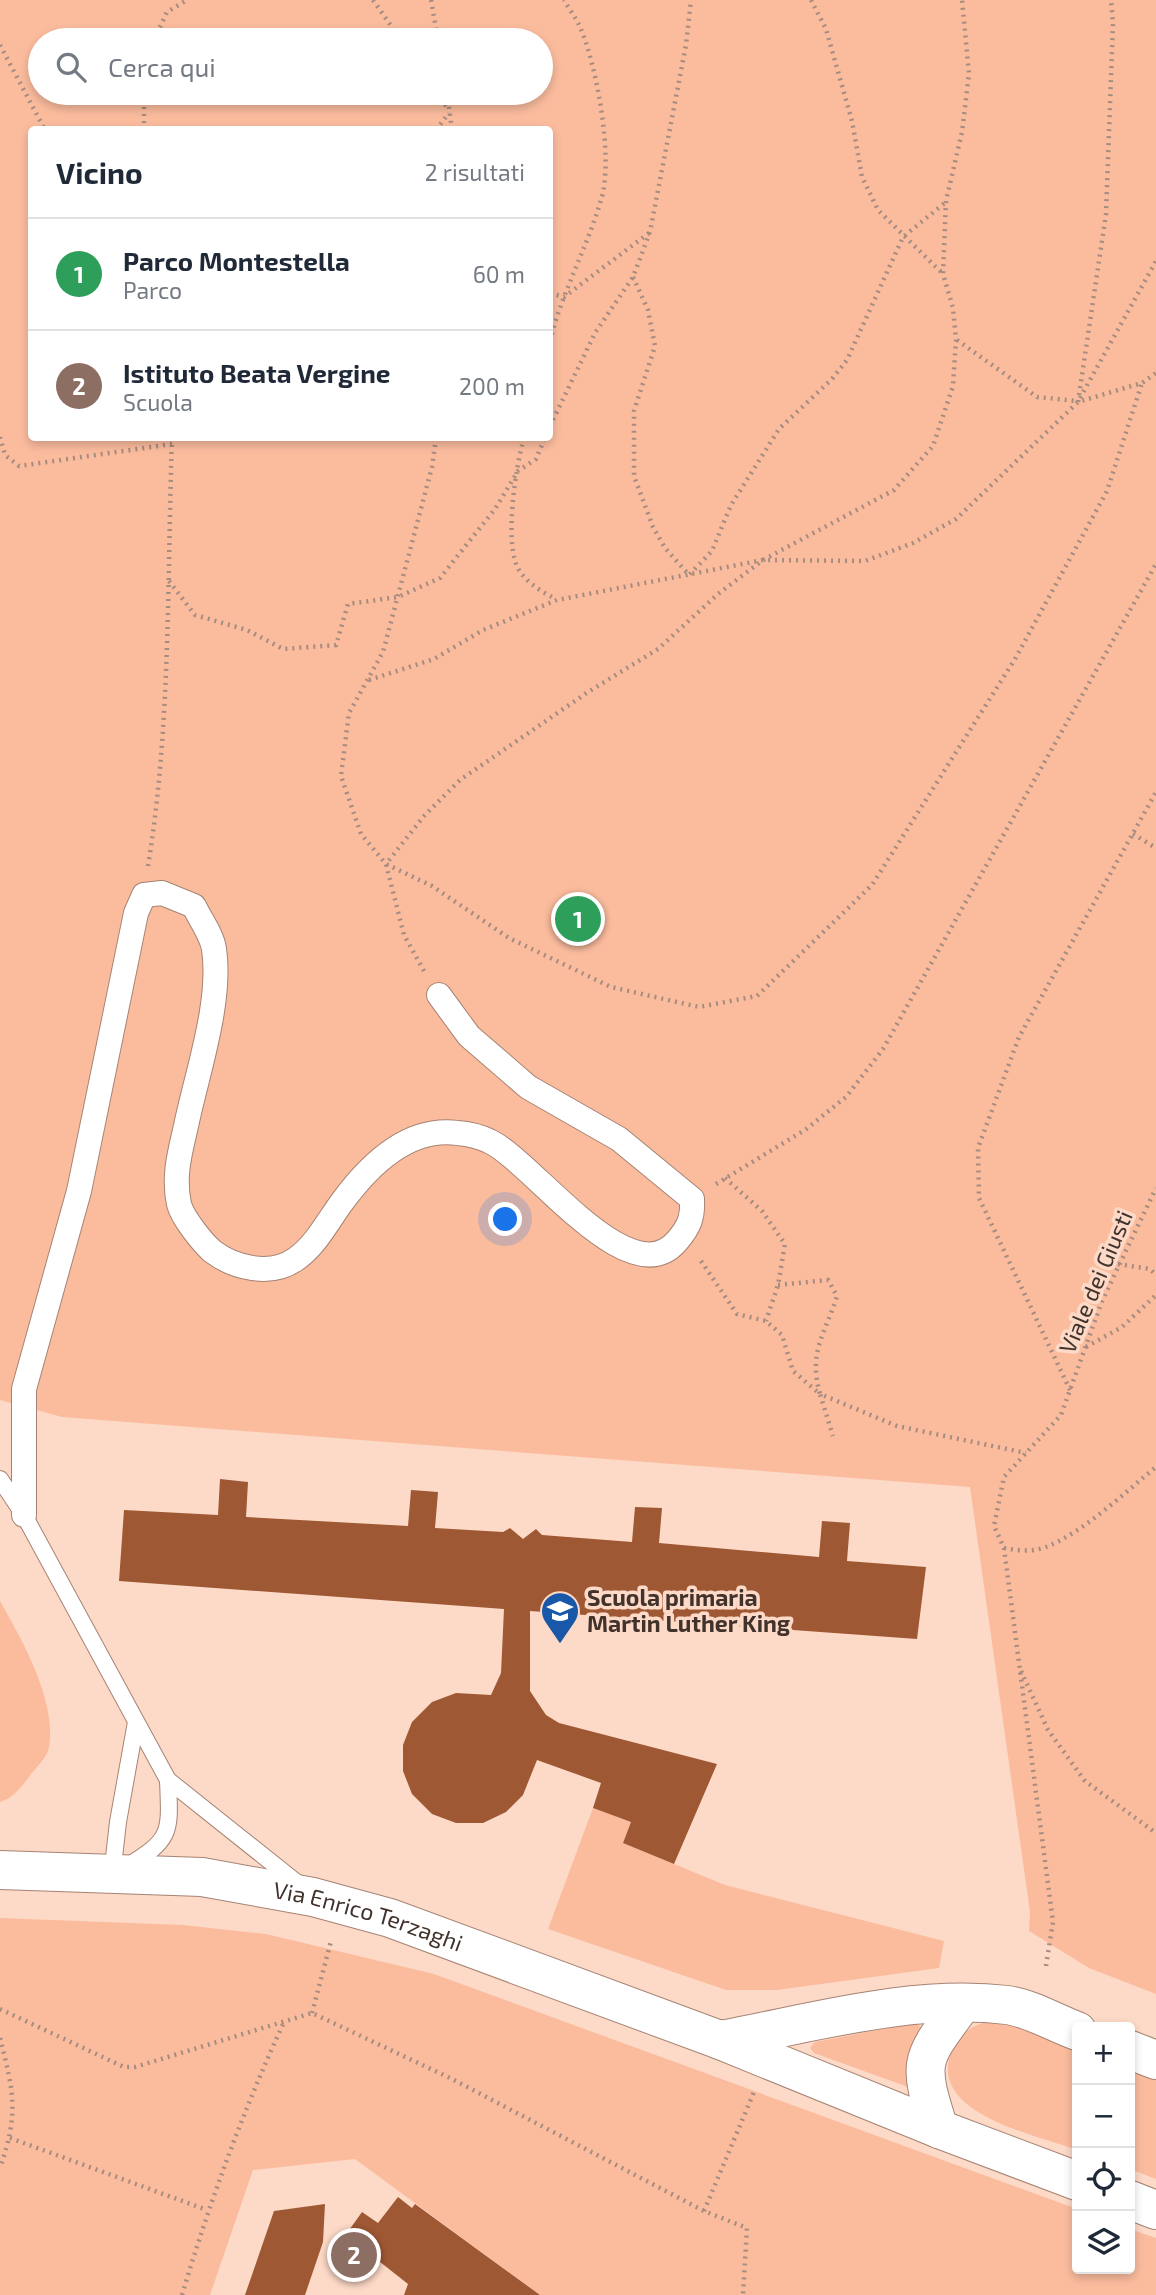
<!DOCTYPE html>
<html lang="it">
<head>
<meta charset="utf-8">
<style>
	:root { --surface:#fff; --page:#f6f6f7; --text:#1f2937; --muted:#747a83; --line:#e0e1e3; --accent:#111827 }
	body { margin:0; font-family:"Exo 2",sans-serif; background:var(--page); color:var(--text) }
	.controls { position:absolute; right:21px; bottom:21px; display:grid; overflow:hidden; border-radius:7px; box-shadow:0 4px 10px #0003 }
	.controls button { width:63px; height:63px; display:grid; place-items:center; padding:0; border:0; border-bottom:2px solid var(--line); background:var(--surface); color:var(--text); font:35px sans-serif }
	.you { position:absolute; left:506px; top:1220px; width:24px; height:24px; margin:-18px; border:5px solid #fff; border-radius:50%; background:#1a73e8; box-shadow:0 0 0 10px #1a73e833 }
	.badge { display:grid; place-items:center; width:46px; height:46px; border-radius:50%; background:var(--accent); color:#fff; font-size:23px; font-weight:700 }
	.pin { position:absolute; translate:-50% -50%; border:4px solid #fff; box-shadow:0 2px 7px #0006 }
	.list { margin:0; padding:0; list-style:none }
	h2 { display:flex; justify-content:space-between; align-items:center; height:91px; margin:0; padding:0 28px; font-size:30px }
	h2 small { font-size:23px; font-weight:400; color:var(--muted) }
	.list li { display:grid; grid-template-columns:46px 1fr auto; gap:21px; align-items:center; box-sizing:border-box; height:112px; padding:0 28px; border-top:2px solid var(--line) }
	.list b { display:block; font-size:26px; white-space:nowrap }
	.list p { margin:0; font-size:23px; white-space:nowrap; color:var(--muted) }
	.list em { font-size:23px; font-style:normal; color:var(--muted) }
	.icon { flex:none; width:38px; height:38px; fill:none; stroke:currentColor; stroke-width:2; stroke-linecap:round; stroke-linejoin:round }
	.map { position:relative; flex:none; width:1156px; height:2295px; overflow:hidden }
	.search { position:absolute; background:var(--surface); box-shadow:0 4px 10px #0003; left:28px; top:28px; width:525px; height:77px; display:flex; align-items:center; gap:18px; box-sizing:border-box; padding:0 24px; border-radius:38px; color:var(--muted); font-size:26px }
	.panel { position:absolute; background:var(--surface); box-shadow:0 4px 10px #0003; left:28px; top:126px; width:525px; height:315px; border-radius:7px }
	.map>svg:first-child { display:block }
	.green { fill:#fbbc9e; fill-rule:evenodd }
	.building { fill:#9e5834 }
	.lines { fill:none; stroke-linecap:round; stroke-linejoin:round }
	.service-casing { stroke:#a58373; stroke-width:18 }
	.pedestrian-casing { stroke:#a58373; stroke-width:26 }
	.tertiary-casing { stroke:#a58373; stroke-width:40 }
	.path { stroke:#a68c80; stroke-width:4.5; stroke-dasharray:2 5; stroke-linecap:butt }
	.service { stroke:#fff; stroke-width:16 }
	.pedestrian { stroke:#fff; stroke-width:24 }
	.tertiary { stroke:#fff; stroke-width:38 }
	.labels { text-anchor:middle; stroke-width:7; stroke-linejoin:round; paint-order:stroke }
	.street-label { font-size:23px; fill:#41332c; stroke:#fdd9c7 }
	.poi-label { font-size:23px; font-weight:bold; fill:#41332c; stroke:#fdd9c7; text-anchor:start }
</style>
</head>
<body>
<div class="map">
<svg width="1156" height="2295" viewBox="0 0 1156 2295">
	<rect width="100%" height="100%" fill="#fdd9c7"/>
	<g class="green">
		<path d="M0,0H1156V1994L1089,1968L1029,1931L1030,1912L970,1487L62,1417L0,1400ZM40,40H541V93H40ZM32,130H550V438H32Z"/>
		<path d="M0,1601C22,1640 57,1701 49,1747C48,1756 37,1767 31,1774C23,1785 14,1798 0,1802Z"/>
		<polygon points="593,1808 631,1822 623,1843 725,1885 944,1941 939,1968 777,1990 726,1990 548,1929"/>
		<polygon points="0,1918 183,1925 266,1934 434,1974 1077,2209 1077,2269 1130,2269 1130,2229 1156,2238 1156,2295 540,2295 355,2159 253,2170 210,2295 0,2295"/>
		<path d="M996,2020L1077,2046V2150C1037,2135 928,2114 951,2053C959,2032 975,2023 996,2020Z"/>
		<polygon points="914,2023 922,2027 908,2087 814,2053 810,2048 815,2042"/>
		<polygon points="1130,2065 1156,2075 1156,2179 1130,2169"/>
	</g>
	<g class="building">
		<polygon points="220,1479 248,1482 246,1517 408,1526 411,1490 438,1492 435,1528 503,1532 510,1528 523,1539 536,1529 542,1535 632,1542 635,1507 662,1508 659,1543 819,1557 822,1521 850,1523 847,1561 926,1567 917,1639 530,1611 530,1691 546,1715 559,1723 717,1764 674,1864 623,1843 631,1822 593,1808 601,1783 537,1760 523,1795 506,1812 483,1823 456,1823 432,1814 412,1794 403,1771 403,1745 412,1722 432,1702 456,1693 491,1695 501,1673 504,1609 119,1581 124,1510 218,1515"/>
		<polygon points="398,2197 412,2208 415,2204 540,2295 404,2295 408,2284 375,2258 377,2254 347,2233 362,2212 378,2223"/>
		<polygon points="325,2204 323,2242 305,2295 245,2295 274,2211"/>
	</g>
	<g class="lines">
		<defs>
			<g id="service">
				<polyline points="0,1479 24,1515 168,1780 301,1886"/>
				<path d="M126,1867C173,1839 170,1832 168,1780"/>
				<polyline points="112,1875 118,1822 136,1722"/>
			</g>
			<path id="pedestrian" d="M24,1515V1389L79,1191L136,913L144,895L162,893L194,906C200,919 212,935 214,949C222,1002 197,1073 186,1126C180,1152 173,1176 179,1204C182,1217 202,1242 212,1251C234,1268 271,1277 296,1259C316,1245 328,1221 342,1202C369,1165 409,1126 458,1133C468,1134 481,1137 489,1141C533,1161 629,1297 677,1241C689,1227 693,1218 692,1199L619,1139L528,1087L469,1036L439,995"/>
			<g id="tertiary">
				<path id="s1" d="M0,1870L202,1877L313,1897L390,1918L720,2040L939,2129L1077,2181"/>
				<path d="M720,2040C813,2023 911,1994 1007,2005C1030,2008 1055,2023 1077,2031"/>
				<polyline points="1130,2050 1156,2060"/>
				<path d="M939,2129C917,2060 920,2061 962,2004"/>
				<polyline points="1130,2200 1156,2210"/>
			</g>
		</defs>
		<use href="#service" class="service-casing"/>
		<use href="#pedestrian" class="pedestrian-casing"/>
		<use href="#tertiary" class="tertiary-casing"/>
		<g class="path">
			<polyline points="373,0 401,40"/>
			<polyline points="431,0 438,40"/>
			<polyline points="811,0 826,29 852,121 862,177 878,210 942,273"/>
			<polyline points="154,40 167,12 187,0"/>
			<polyline points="0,45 45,130"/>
			<polyline points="144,93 144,130"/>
			<polyline points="437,93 448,109"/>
			<polyline points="447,93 452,130"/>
			<polyline points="436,130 449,113"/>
			<polyline points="633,277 648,310 655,346 634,411 634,476 653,527 665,548 689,575 712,551 731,505 779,429 832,379 847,360 903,237 946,202"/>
			<polyline points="550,293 564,297 649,233"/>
			<polyline points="957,340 1037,397 1077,401"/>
			<path d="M550,341C562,292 587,248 601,200C614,160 597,66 580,27C576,18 569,9 564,0"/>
			<polyline points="1080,398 1156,261"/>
			<polyline points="1078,402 1106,214 1113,24 1111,0"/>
			<polyline points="550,426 595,333 633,277 650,232 686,45 691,0"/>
			<polyline points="0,437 5,455 19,466 172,444"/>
			<polyline points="436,438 432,467 383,652 349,713 341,776 361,834 386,864 432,886 509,938 611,987 699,1007 757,996 872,885 1015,659 1107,491 1142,383"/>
			<path d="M524,438C516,465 502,550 521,573C530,585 544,593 556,599"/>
			<polyline points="169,581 195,615 247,630 283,649 336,645 348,604 398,597 440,578 495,509 518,471 536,459 545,438"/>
			<polyline points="369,680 434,659 483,630 557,600 763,560 865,561 913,543 956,519 1078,402 1142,383 1156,373"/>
			<polyline points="1133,834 1156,848"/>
			<path d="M148,866C171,725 167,580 172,438"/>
			<polyline points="424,971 404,935 386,864 424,816 460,780 588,692 658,649 718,594 763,560 894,490 933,446 953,386 956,340 953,308 943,274 946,201 962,132 969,74 962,0"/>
			<polyline points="725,1178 762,1211 785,1244 778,1285 766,1321"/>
			<polyline points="716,1184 805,1130 846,1097 883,1049 1156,564"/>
			<polyline points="701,1261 737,1314 766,1321 782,1335 793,1371 820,1394 833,1436"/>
			<polyline points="1118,1264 1150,1269 1156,1275"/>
			<path d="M778,1285L828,1280L837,1296C825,1335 808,1351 820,1394L897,1426L1026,1453"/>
			<polyline points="1086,1347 1122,1327 1156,1295"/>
			<polyline points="1070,1390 979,1198 978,1148 1019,1037 1156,792"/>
			<path d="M1004,1548C1018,1551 1032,1552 1046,1547C1084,1532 1124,1493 1156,1467"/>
			<polyline points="1021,1671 1048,1730 1085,1781 1156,1833"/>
			<polyline points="1046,1966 1053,1922 1004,1548 994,1526 1004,1477 1061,1415 1102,1301 1156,1188"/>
			<polyline points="0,2009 124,2067 135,2067 312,2013 450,2078 704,2211 747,2228 743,2295"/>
			<polyline points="312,2013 331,1941"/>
			<path d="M0,2038C14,2093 19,2113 0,2168"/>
			<polyline points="10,2138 207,2210"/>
			<polyline points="704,2211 754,2092"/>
			<path d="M182,2295C210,2201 243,2111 284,2022"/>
		</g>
		<use href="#service" class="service"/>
		<use href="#pedestrian" class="pedestrian"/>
		<use href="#tertiary" class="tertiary"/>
	</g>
	<defs>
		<symbol id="school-pin" viewBox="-11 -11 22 30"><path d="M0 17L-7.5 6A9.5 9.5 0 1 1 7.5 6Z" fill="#1958a8" stroke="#fdd9c7"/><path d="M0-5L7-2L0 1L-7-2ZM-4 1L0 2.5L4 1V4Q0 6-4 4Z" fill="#fff"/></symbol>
	</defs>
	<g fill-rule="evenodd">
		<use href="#school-pin" x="538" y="1589" width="44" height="60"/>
	</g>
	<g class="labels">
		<g class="street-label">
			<text transform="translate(1096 1282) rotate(-67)" y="8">Viale dei Giusti</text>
			<text dy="8" stroke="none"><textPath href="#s1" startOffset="373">Via Enrico Terzaghi</textPath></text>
		</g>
		<g class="poi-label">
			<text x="587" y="1606">Scuola primaria<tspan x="587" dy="26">Martin Luther King</tspan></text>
		</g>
	</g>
</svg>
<div class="controls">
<button>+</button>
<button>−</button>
<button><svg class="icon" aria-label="locate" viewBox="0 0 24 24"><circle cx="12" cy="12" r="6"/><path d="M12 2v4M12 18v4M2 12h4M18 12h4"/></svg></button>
<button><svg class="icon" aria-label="layers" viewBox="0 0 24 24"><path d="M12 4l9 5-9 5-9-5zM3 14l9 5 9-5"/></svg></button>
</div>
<div class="you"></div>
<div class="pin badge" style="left:578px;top:919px;background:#2e9e5b">1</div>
<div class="pin badge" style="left:354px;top:2255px;background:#8d6e63">2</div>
<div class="search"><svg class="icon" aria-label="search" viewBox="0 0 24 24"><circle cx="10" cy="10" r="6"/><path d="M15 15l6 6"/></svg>Cerca qui</div>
<section class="panel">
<h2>Vicino<small>2 risultati</small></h2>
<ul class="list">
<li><span class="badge" style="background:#2e9e5b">1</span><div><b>Parco Montestella</b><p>Parco</p></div><em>60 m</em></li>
<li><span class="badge" style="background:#8d6e63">2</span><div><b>Istituto Beata Vergine</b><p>Scuola</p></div><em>200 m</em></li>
</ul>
</section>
</div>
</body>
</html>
